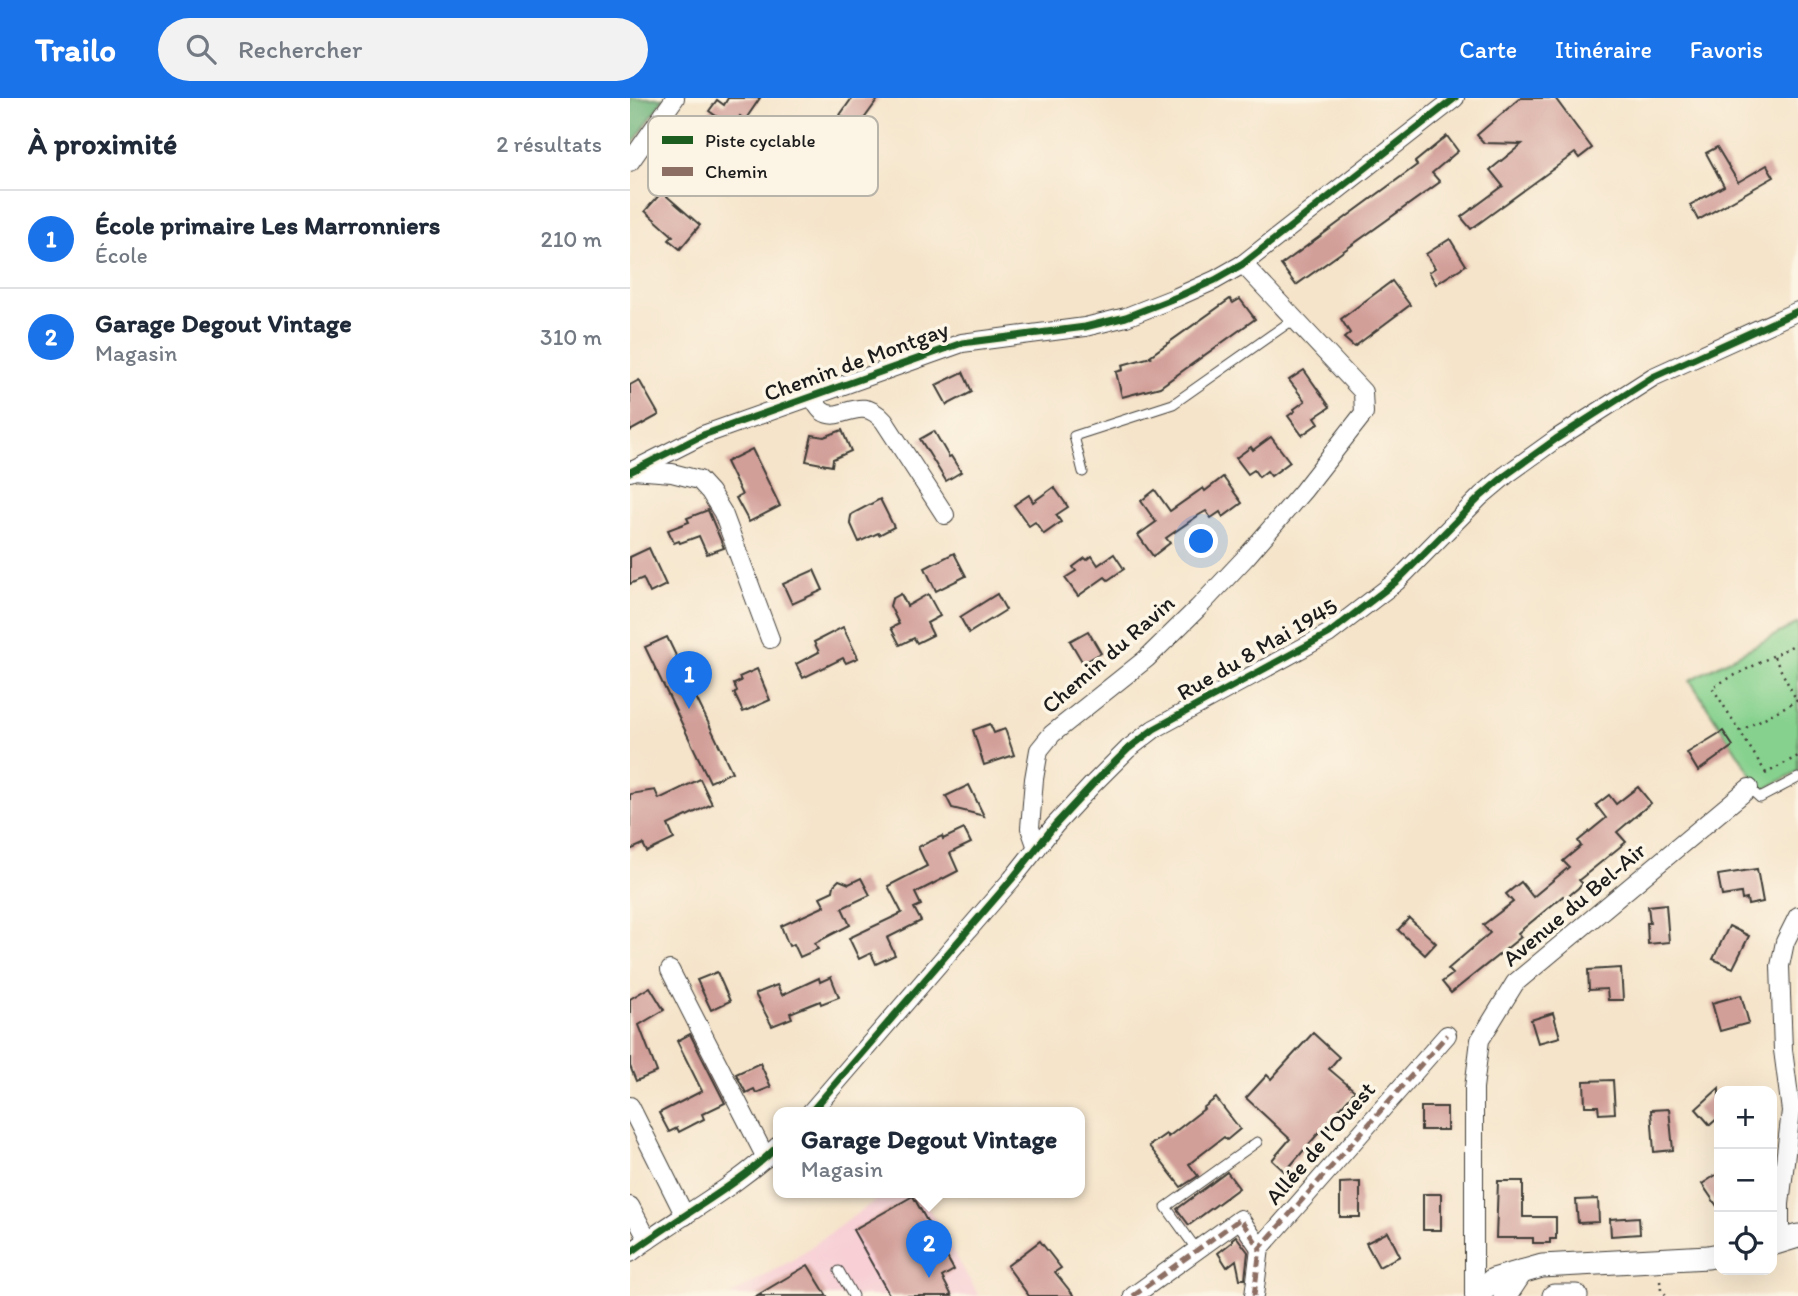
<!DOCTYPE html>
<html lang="fr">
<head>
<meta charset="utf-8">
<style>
	:root { --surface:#fff; --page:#f2f2f3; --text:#1f2937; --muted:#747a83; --line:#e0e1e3; --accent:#1a73e8 }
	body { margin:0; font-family:Itim,sans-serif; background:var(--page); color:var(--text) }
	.controls { position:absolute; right:21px; bottom:21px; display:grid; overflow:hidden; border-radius:14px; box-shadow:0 7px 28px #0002 }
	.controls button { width:63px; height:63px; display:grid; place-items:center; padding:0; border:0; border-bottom:2px solid var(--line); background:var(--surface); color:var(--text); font:35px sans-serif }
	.you { position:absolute; left:572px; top:444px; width:24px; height:24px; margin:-18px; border:5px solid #fff; border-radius:50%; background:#1a73e8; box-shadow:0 0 0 10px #1a73e833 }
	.badge { display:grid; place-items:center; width:46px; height:46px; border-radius:50%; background:var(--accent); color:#fff; font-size:23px; font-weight:700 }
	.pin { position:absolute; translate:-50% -58px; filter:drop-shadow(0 2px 4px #0008) }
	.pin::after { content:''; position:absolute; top:37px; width:24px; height:21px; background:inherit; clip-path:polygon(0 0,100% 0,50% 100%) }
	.popup { position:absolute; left:143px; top:1009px; width:312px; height:91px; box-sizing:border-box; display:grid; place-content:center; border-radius:14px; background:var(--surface); filter:drop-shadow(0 2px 5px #0005); font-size:23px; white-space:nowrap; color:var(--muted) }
	.popup b { font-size:26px; color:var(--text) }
	.popup::after { content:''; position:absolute; left:50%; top:100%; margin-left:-14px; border:14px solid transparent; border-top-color:var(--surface) }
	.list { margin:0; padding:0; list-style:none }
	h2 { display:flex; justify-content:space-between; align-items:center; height:91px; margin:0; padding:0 28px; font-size:30px }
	h2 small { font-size:23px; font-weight:400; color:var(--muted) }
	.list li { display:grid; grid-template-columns:46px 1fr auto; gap:21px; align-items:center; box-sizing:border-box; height:98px; padding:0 28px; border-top:2px solid var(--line) }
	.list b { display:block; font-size:26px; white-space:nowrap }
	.list p { margin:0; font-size:23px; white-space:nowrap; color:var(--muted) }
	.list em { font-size:23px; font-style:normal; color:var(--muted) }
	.icon { flex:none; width:38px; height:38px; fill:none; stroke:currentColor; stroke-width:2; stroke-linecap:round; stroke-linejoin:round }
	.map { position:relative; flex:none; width:1168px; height:1198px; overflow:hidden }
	header { display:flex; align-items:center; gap:42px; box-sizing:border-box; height:98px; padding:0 35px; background:var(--accent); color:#fff }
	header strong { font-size:33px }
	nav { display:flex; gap:38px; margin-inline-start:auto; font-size:24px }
	.search { width:490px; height:63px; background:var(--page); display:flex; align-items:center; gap:18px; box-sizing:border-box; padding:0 24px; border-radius:38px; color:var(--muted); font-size:26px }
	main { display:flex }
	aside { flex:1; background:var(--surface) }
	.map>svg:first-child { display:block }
	.built { fill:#f7cfd5 }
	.green { fill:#86d18e; stroke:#517655; stroke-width:2 }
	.forest { fill:#6cb379; stroke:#44684a; stroke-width:2 }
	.building { fill:#d19e98 }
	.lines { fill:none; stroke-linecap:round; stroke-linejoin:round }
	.service-casing { stroke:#3d3a36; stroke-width:11 }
	.minor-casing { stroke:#3d3a36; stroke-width:20 }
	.tertiary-casing { stroke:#3d3a36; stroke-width:25 }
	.path { stroke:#3d3a36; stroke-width:2.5; stroke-dasharray:2 5; stroke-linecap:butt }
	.service { stroke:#fff; stroke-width:9 }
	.minor { stroke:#fff; stroke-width:18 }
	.tertiary { stroke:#fff; stroke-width:23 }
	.quiet { stroke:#8d6e63; stroke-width:5; stroke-dasharray:10 5; stroke-linecap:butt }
	.cycleway-casing { stroke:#fcf5e5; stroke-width:11 }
	.cycleway { stroke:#1b5e20; stroke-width:7 }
	.labels { text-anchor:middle; stroke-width:7; stroke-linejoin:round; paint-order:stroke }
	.street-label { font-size:23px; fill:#1c1c1c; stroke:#fcf5e5 }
	.key { fill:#fcf5e5; stroke:#b9b4a9; stroke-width:2 }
	.key-label { font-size:19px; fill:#1c1c1c }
</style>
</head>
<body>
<header>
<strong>Trailo</strong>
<div class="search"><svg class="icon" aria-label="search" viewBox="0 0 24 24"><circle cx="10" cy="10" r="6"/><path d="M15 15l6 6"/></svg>Rechercher</div>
<nav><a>Carte</a><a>Itinéraire</a><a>Favoris</a></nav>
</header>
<main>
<aside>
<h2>À proximité<small>2 résultats</small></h2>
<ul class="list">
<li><span class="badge">1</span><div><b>École primaire Les Marronniers</b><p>École</p></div><em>210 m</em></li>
<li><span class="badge">2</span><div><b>Garage Degout Vintage</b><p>Magasin</p></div><em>310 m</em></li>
</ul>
</aside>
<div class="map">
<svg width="1168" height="1198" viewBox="0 0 1168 1198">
	<rect width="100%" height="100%" fill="#fcf5e5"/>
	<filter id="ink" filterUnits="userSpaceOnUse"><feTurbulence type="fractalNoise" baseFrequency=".0143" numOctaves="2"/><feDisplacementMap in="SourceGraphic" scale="14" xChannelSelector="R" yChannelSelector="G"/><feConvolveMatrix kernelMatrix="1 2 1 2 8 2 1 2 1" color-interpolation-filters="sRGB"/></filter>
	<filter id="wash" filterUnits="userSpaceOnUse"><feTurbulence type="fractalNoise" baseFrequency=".00686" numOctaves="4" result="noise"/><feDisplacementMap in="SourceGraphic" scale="28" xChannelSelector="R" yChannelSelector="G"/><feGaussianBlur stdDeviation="1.57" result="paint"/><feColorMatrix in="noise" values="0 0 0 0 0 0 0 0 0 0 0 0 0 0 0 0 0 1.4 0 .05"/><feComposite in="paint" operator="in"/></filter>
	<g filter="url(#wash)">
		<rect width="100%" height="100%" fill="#f5e4ca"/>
		<polygon class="built" points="257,1094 289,1094 349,1198 99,1198 164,1161"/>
		<polygon class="green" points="1168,525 1168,673 1132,693 1060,582"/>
		<polygon class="forest" points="0,0 34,0 0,50"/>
		<g id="blocks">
			<g class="building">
				<polygon points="98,0 130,0 115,22 110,18 99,34 83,23 86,18 79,13 87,2 94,7"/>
				<polygon points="222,0 249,0 228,29 210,17"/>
				<polygon points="890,0 925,0 962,50 949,60 945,55 841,131 831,119 873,88 860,72 892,46 854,45 847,37"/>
				<polygon points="817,38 828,53 802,75 810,84 666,187 651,167 787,67 785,64"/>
				<polygon points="1087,49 1108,84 1137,67 1144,79 1068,122 1060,107 1094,88 1076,55"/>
				<polygon points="82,52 113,77 98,94 86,84 80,91 62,78"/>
				<polygon points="32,94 70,127 50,151 39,142 43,138 15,113"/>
				<polygon points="820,141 836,167 806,186 799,174 805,170 796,156"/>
				<polygon points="762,183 780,207 724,249 714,240 720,235 711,221"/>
				<polygon points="600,201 603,205 610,201 625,221 530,289 492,299 486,274 493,272 492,267 521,259 520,258"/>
				<polygon points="674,272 700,309 685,319 689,325 672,337 658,318 665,313 664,311 675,303 659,282"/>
				<polygon points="333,274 342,294 317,307 306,287"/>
				<polygon points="9,282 29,317 0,333 0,287"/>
				<polygon points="212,332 221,353 203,361 202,368 176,363 182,337 194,339"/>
				<polygon points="304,333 319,359 321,358 331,374 316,383 290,341"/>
				<polygon points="641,339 660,364 641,378 637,373 629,379 624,372 618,376 606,360 621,349 623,352"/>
				<polygon points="122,351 150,408 119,424 106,400 112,397 96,364"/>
				<polygon points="593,379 612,405 593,419 590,414 581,420 576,413 569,417 536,440 540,445 523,458 508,437 526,424 511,403 525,392 540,413 573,390 575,393"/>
				<polygon points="424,389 438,409 426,417 431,424 414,436 405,424 399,428 384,407 399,397 403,404"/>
				<polygon points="250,401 264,429 249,437 248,435 229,444 220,424 221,418 222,416"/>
				<polygon points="78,412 94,450 77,456 69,438 50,445 49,443 44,445 38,432 59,424 57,420"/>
				<polygon points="19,450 36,487 20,495 13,480 0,486 0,459"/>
				<polygon points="324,455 336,478 306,493 295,470"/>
				<polygon points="484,456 494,471 478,482 475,479 448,498 435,480 446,473 443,469 455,460 457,462 462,458 468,467"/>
				<polygon points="184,472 193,492 162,506 153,486"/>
				<polygon points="271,496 277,508 298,496 310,518 297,525 303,537 287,545 284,540 270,547 261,530 269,526 260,508 262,501"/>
				<polygon points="367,496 376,512 339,535 330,519"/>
				<polygon points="213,529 228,560 216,565 213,560 173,580 166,566 189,554 184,544"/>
				<polygon points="458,533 471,555 453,565 440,543"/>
				<polygon points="37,539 102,674 80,684 15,549"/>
				<polygon points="127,571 140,602 113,614 104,595 107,593 104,586 111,583 109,579"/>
				<polygon points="360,626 364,635 375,631 384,657 354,667 343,632"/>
				<polygon points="1093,633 1103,648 1068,673 1057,655"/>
				<polygon points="70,681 82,706 38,727 44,741 17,754 13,746 0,752 0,696 25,692 29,701"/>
				<polygon points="339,687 354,718 322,710 316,698"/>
				<polygon points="1008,689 1021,705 987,734 996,744 949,782 953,786 935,801 933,798 888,835 891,839 821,895 812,884 823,876 818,871 860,835 853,827 883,804 876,796 891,784 903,799 939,769 933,763 951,748 948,743 976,720 966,707 979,697 986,706"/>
				<polygon points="334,731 341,745 320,755 328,773 285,795 291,807 284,810 291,823 257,840 265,857 246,866 241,855 229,861 219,840 272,815 258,788 297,768 288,749 312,738 313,741"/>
				<polygon points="1127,771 1133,804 1118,807 1117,801 1112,802 1111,795 1092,798 1088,777"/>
				<polygon points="231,780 240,797 212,810 220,827 185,845 188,851 170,859 164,846 159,848 151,828 195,808 190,799 203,793 204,787 209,782 219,786"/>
				<polygon points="1036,806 1039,844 1018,846 1017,825 1020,825 1018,808"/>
				<polygon points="779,820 806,845 795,857 768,832"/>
				<polygon points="1099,828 1119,838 1103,870 1083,861"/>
				<polygon points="991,870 993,902 978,902 977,891 959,892 958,872"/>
				<polygon points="87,874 100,903 81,912 67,882"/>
				<polygon points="201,879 209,899 191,906 190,903 160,915 162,920 142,928 125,896 147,887 152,897 189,880 190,884"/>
				<polygon points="20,889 34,912 9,927 27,974 6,983 0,968 0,901"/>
				<polygon points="1111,897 1119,925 1090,933 1082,905"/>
				<polygon points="923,915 930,939 908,945 901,922"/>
				<polygon points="683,935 709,959 699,971 725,993 655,1074 642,1062 660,1041 616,1000 637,977 641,981"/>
				<polygon points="60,936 95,1005 72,1016 74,1021 49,1034 47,1030 39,1034 29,1015 72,993 47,943"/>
				<polygon points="130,965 141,989 126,995 124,991 116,995 106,976"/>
				<polygon points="983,982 985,1015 969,1016 968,1008 955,1008 954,983"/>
				<polygon points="1089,990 1089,1019 1080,1027 1066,1011"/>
				<polygon points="586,1000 610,1031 597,1042 594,1039 559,1066 568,1078 551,1089 519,1048 536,1036 538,1039 574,1011 573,1010"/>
				<rect x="791" y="1009" width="26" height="23"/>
				<polygon points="1039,1011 1043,1052 1024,1054 1021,1012"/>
				<polygon points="597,1074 609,1090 559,1127 547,1111"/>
				<polygon points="1089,1075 1089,1111 1072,1086"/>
				<polygon points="868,1083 893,1083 893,1119 926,1119 926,1141 920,1141 920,1145 903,1145 903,1140 866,1140"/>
				<polygon points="730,1084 730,1119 710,1119 710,1085"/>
				<rect x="793" y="1096" width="18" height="36"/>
				<polygon points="283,1098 324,1172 312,1179 322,1198 260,1198 223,1132"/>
				<polygon points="968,1101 969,1124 948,1125 946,1102"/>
				<polygon points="1009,1119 1010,1136 981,1138 980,1121"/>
				<polygon points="758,1134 770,1158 749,1169 736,1145"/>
				<polygon points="606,1138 618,1154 615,1181 610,1181 606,1162 597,1169 588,1155 602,1144 602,1141"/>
				<polygon points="410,1143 431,1170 425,1174 444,1198 399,1198 377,1168"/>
				<polygon points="178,1167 197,1198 126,1198"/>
			</g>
		</g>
	</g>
	<g filter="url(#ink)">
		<use href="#blocks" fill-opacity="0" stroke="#3d3a36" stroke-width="2"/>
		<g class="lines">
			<defs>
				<g id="service">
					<polyline points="453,374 444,338 543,306 664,221"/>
					<polyline points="1119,690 1130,700 1168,680"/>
					<polyline points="567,1152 536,1109 627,1044"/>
					<polyline points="209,1173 223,1198"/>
				</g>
				<g id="minor">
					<polyline points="0,64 45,0"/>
					<path d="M182,299C185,303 188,310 192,313C211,327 229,294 254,323L315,417"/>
					<polyline points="3,372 42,375 69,382 80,394 93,415 140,541"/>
					<polyline points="0,374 73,337 332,245 455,229 496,219 547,199 585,182 613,166 825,0"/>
					<polyline points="407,750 400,730 404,681 409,652 422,636 516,561 568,510 617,458 673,393 734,315 733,294 613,166"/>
					<polyline points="40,872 136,1060"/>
					<polyline points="0,1008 55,1118"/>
					<polyline points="181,1014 382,781 425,727 462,687 498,651 524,631 698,536 767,483 851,398 876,377 926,341 1023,279 1168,213"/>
					<polyline points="0,1108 18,1142"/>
					<polyline points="1150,1143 1150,1106 1161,1013 1153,952 1150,868 1155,844 1168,818"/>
					<path d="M0,1155C49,1118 104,1091 148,1048"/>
					<polyline points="503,1198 610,1121 630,1150"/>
					<polyline points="624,1198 630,1150 817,937"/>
					<polyline points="844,1198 844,990 850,942 885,885 1119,690"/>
				</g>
				<g id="tertiary">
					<polyline points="1142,1146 1168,1138"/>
					<polyline points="847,1198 863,1182 912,1168 1078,1159 1089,1157"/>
					<polyline points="875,1198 891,1174"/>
					<polyline points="924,1198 946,1198"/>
				</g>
			</defs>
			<use href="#service" class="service-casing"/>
			<use href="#minor" class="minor-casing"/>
			<use href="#tertiary" class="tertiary-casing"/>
			<g class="path">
				<polyline points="1144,559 1167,603"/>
				<polyline points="1110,633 1168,602"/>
				<polyline points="1136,675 1082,589 1168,545"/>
				<polyline points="1135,676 1168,658"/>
				<polyline points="1030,1183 1031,1192 1037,1198"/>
			</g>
			<use href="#service" class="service"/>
			<use href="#minor" class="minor"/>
			<use href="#tertiary" class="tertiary"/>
			<g class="quiet">
				<polyline points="503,1198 610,1121 630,1150"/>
				<polyline points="624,1198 630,1150 817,937"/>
			</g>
			<defs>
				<g id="cycleway">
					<polyline points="0,374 73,337 332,245 455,229 496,219 547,199 585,182 613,166 825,0"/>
					<polyline points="181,1014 382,781 425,727 462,687 498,651 524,631 698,536 767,483 851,398 876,377 926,341 1023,279 1168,213"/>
					<path d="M0,1155C49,1118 104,1091 148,1048"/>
				</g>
			</defs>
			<use href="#cycleway" class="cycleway-casing"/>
			<use href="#cycleway" class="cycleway"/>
		</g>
	</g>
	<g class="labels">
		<g class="street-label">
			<text transform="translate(226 263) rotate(-20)" y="8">Chemin de Montgay</text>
			<text transform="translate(627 551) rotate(-30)" y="8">Rue du 8 Mai 1945</text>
			<text transform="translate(478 556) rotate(-41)" y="8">Chemin du Ravin</text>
			<text transform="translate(944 806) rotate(-40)" y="8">Avenue du Bel-Air</text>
			<text transform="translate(690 1045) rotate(-49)" y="8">Allée de l'Ouest</text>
		</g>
	</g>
	<rect x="18" y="18" width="230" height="80" rx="10" class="key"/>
	<rect x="32" y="38" width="31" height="8" fill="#1b5e20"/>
	<rect x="32" y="69" width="31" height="9" fill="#8d6e63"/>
	<g class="key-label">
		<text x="75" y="49">Piste cyclable</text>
		<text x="75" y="80">Chemin</text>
	</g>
</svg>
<div class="controls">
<button>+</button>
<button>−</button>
<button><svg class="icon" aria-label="locate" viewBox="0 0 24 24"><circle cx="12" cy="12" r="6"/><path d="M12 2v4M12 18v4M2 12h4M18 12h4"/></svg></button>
</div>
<div class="you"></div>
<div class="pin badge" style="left:59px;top:611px">1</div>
<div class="pin badge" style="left:299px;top:1180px">2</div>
<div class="popup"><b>Garage Degout Vintage</b>Magasin</div>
</div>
</main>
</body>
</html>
